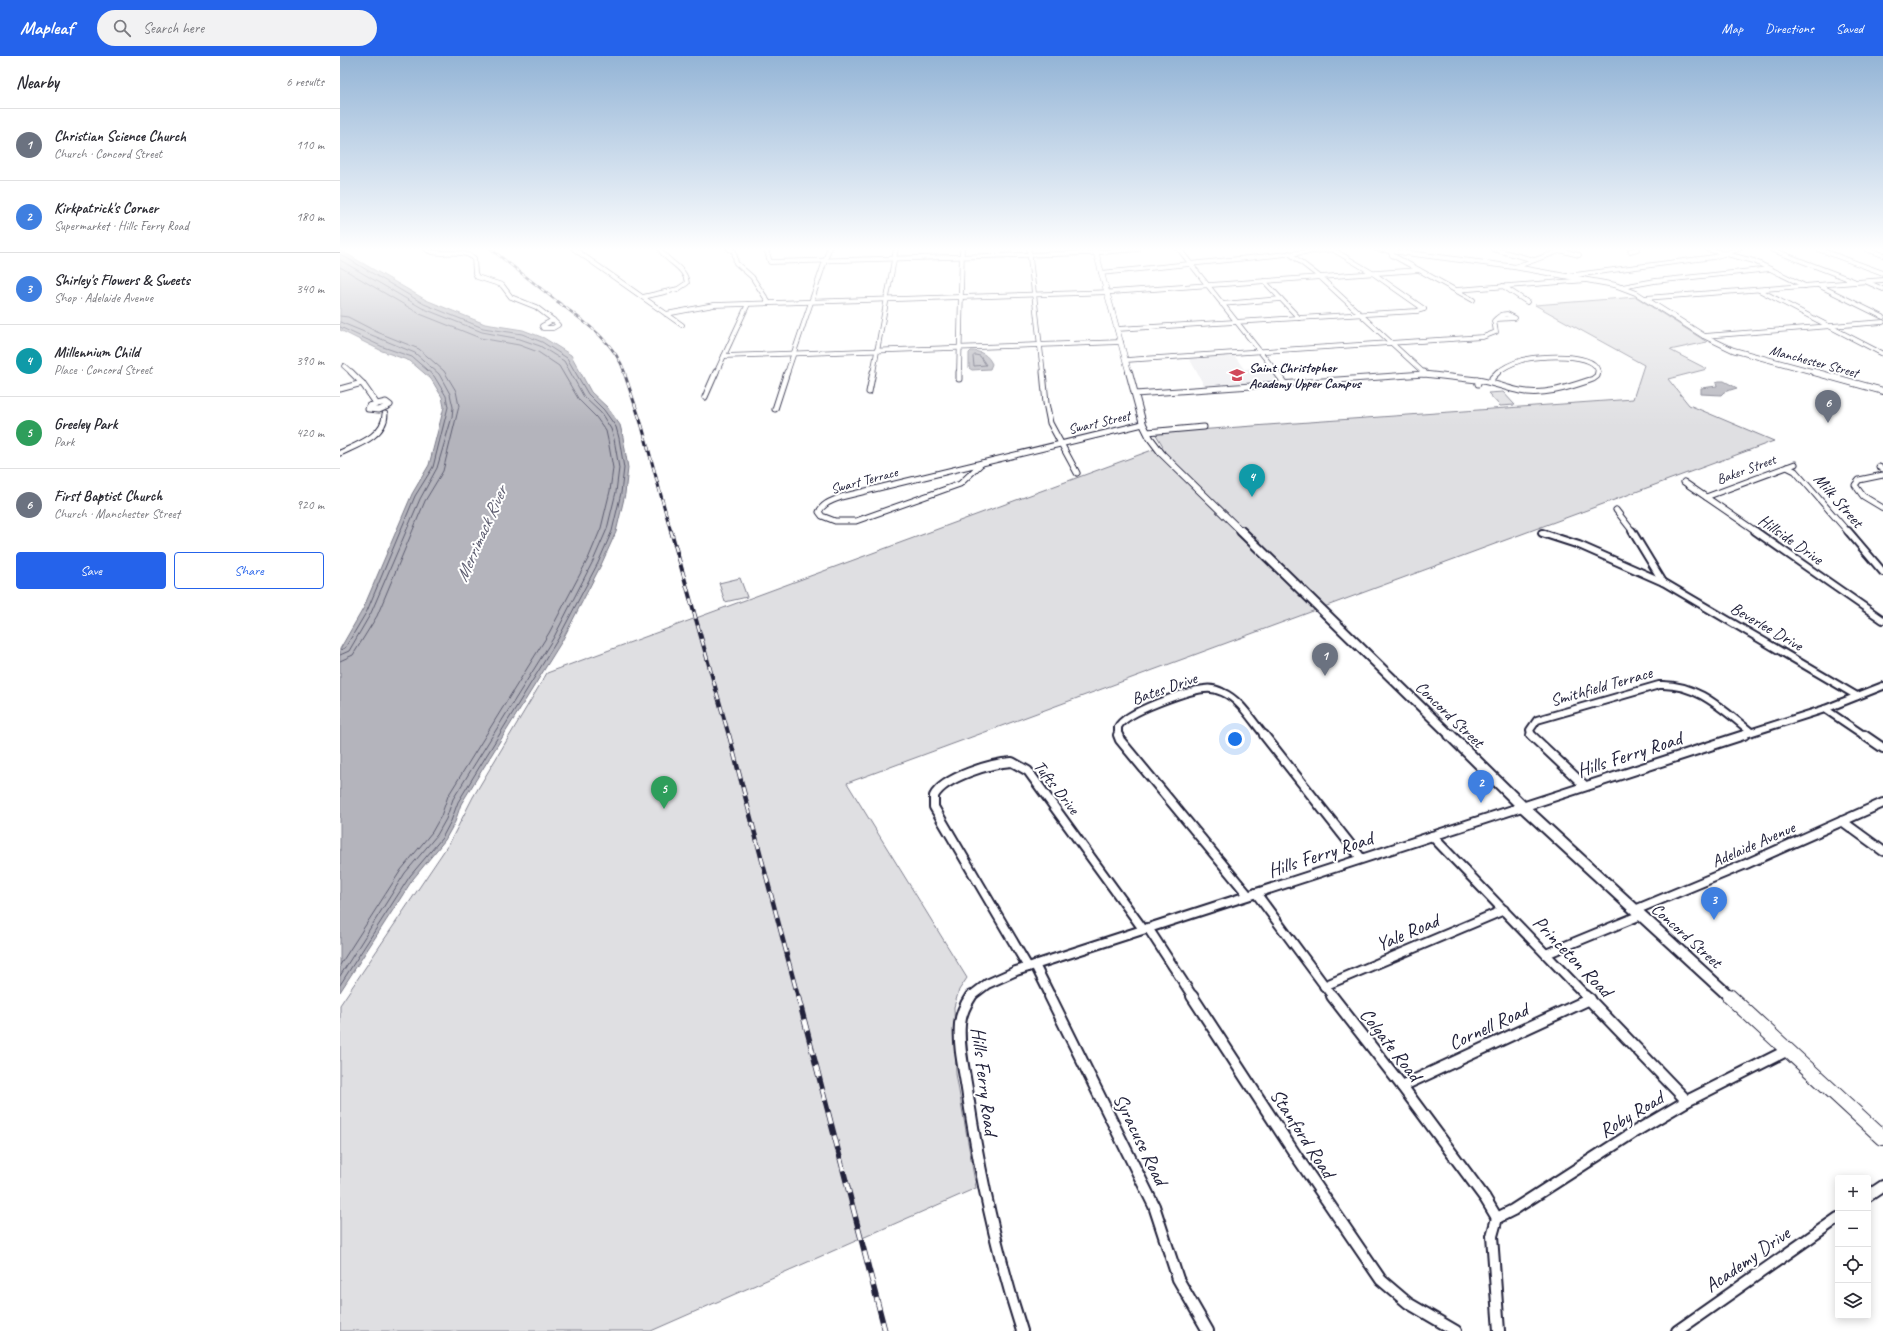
<!DOCTYPE html>
<html lang="en">
<head>
<meta charset="utf-8">
<style>
	:root { --surface:#fff; --page:#f2f2f3; --text:#2b2b33; --muted:#7c7c81; --line:#e1e1e2; --accent:#2563eb }
	body { margin:0; font-family:Caveat,sans-serif; background:var(--page); color:var(--text) }
	.controls { position:absolute; right:12px; bottom:12px; display:grid; overflow:hidden; border-radius:4px; box-shadow:0 2px 10px #0003 }
	.controls button { width:36px; height:36px; display:grid; place-items:center; padding:0; border:0; border-bottom:1px solid var(--line); background:var(--surface); color:var(--text); font:20px sans-serif }
	.you { position:absolute; left:895px; top:683px; width:14px; height:14px; margin:-10px; border:3px solid #fff; border-radius:50%; background:#1a73e8; box-shadow:0 0 0 6px #1a73e833 }
	.badge { display:grid; place-items:center; width:26px; height:26px; border-radius:50%; background:var(--accent); color:#fff; font-size:13px; font-weight:700 }
	.pin { position:absolute; translate:-50% -33px; filter:drop-shadow(0 1px 2px #0008) }
	.pin::after { content:''; position:absolute; top:21px; width:14px; height:12px; background:inherit; clip-path:polygon(0 0,100% 0,50% 100%) }
	.list { margin:0; padding:0; list-style:none }
	h2 { display:flex; justify-content:space-between; align-items:center; height:52px; margin:0; padding:0 16px; font-size:17px }
	h2 small { font-size:13px; font-weight:400; color:var(--muted) }
	.list li { display:grid; grid-template-columns:26px 1fr auto; gap:12px; align-items:center; box-sizing:border-box; height:72px; padding:0 16px; border-top:1px solid var(--line) }
	.list b { display:block; font-size:15px; white-space:nowrap }
	.list p { margin:0; font-size:13px; white-space:nowrap; color:var(--muted) }
	.list em { font-size:13px; font-style:normal; color:var(--muted) }
	.actions { display:flex; gap:8px; padding:12px 16px }
	.actions a { flex:1; padding:9px 0; border:1px solid var(--accent); border-radius:4px; text-align:center; font-size:14px; color:var(--accent) }
	.actions .main { background:var(--accent); color:#fff }
	.icon { flex:none; width:22px; height:22px; fill:none; stroke:currentColor; stroke-width:2; stroke-linecap:round; stroke-linejoin:round }
	.map { position:relative; flex:none; width:1543px; height:1275px; overflow:hidden }
	header { display:flex; align-items:center; gap:24px; box-sizing:border-box; height:56px; padding:0 20px; background:var(--accent); color:#fff }
	header strong { font-size:19px }
	nav { display:flex; gap:22px; margin-inline-start:auto; font-size:14px }
	.search { width:280px; height:36px; background:var(--page); display:flex; align-items:center; gap:10px; box-sizing:border-box; padding:0 14px; border-radius:22px; color:var(--muted); font-size:15px }
	main { display:flex }
	aside { flex:1; background:var(--surface) }
	.map>svg:first-child { display:block }
	.built { fill:#eeeef1 }
	.green { fill:#dfdfe2; stroke:#80808e }
	.water { fill:#b4b4bc; stroke:#7a7a88 }
	.lines { fill:none; stroke-linecap:round; stroke-linejoin:round }
	.shore { stroke:#5c5c6f; stroke-width:1 }
	.minor-far4-casing { stroke:#22223b; stroke-width:5.5 }
	.minor-far3-casing { stroke:#22223b; stroke-width:7 }
	.minor-far2-casing { stroke:#22223b; stroke-width:10 }
	.minor-far1-casing { stroke:#22223b; stroke-width:12 }
	.minor-casing { stroke:#22223b; stroke-width:14 }
	.tertiary-far1-casing { stroke:#22223b; stroke-width:6 }
	.tertiary-casing { stroke:#22223b; stroke-width:8 }
	.secondary-far4-casing { stroke:#22223b; stroke-width:6 }
	.secondary-far3-casing { stroke:#22223b; stroke-width:8 }
	.secondary-far2-casing { stroke:#22223b; stroke-width:12 }
	.secondary-far1-casing { stroke:#22223b; stroke-width:14 }
	.secondary-casing { stroke:#22223b; stroke-width:16 }
	.minor-far4 { stroke:#fff; stroke-width:4 }
	.minor-far3 { stroke:#fff; stroke-width:5 }
	.minor-far2 { stroke:#fff; stroke-width:6 }
	.minor-far1 { stroke:#fff; stroke-width:8 }
	.minor { stroke:#fff; stroke-width:10 }
	.tertiary-far1 { stroke:#fff; stroke-width:4.5 }
	.tertiary { stroke:#fff; stroke-width:6 }
	.secondary-far4 { stroke:#fff; stroke-width:5 }
	.secondary-far3 { stroke:#fff; stroke-width:6 }
	.secondary-far2 { stroke:#fff; stroke-width:8 }
	.secondary-far1 { stroke:#fff; stroke-width:10 }
	.secondary { stroke:#fff; stroke-width:14 }
	.rail-far4-casing { stroke:#22223b; stroke-width:2.5 }
	.rail-far3-casing { stroke:#22223b; stroke-width:3 }
	.rail-far2-casing { stroke:#22223b; stroke-width:4 }
	.rail-far1-casing { stroke:#22223b; stroke-width:4.5 }
	.rail-casing { stroke:#22223b; stroke-width:5.5 }
	.rail-far4 { stroke:#fff; stroke-width:1.5; stroke-dasharray:4; stroke-linecap:butt }
	.rail-far3 { stroke:#fff; stroke-width:2; stroke-dasharray:5.5; stroke-linecap:butt }
	.rail-far2 { stroke:#fff; stroke-width:2.5; stroke-dasharray:7; stroke-linecap:butt }
	.rail-far1 { stroke:#fff; stroke-width:3; stroke-dasharray:9; stroke-linecap:butt }
	.rail { stroke:#fff; stroke-width:4; stroke-dasharray:12; stroke-linecap:butt }
	.labels { text-anchor:middle; stroke-width:4; stroke-linejoin:round; paint-order:stroke }
	.far-street-label { font-size:14px; fill:#22223b; stroke:#fff }
	.far-poi-label { font-size:14px; font-weight:bold; fill:#22223b; stroke:#fff; text-anchor:start }
	.street-label { font-size:17px; fill:#22223b; stroke:#fff }
	.water-label { font-size:18px; font-style:italic; fill:#5c5c6f; stroke:#fff }
	.near-street-label { font-size:20px; fill:#22223b; stroke:#fff }
</style>
</head>
<body>
<header>
<strong>Mapleaf</strong>
<div class="search"><svg class="icon" aria-label="search" viewBox="0 0 24 24"><circle cx="10" cy="10" r="6"/><path d="M15 15l6 6"/></svg>Search here</div>
<nav><a>Map</a><a>Directions</a><a>Saved</a></nav>
</header>
<main>
<aside>
<h2>Nearby<small>6 results</small></h2>
<ul class="list">
<li><span class="badge" style="background:#6b7280">1</span><div><b>Christian Science Church</b><p>Church · Concord Street</p></div><em>110 m</em></li>
<li><span class="badge" style="background:#3f7fe0">2</span><div><b>Kirkpatrick's Corner</b><p>Supermarket · Hills Ferry Road</p></div><em>180 m</em></li>
<li><span class="badge" style="background:#3f7fe0">3</span><div><b>Shirley's Flowers &amp; Sweets</b><p>Shop · Adelaide Avenue</p></div><em>340 m</em></li>
<li><span class="badge" style="background:#0f9aa8">4</span><div><b>Millennium Child</b><p>Place · Concord Street</p></div><em>390 m</em></li>
<li><span class="badge" style="background:#2e9e5b">5</span><div><b>Greeley Park</b><p>Park</p></div><em>420 m</em></li>
<li><span class="badge" style="background:#6b7280">6</span><div><b>First Baptist Church</b><p>Church · Manchester Street</p></div><em>920 m</em></li>
</ul>
<div class="actions"><a class="main">Save</a><a>Share</a></div>
</aside>
<div class="map">
<svg width="1543" height="1275" viewBox="0 0 1543 1275">
	<rect width="100%" height="100%" fill="#fff"/>
	<filter id="ink" filterUnits="userSpaceOnUse"><feTurbulence type="fractalNoise" baseFrequency=".025" numOctaves="2"/><feDisplacementMap in="SourceGraphic" scale="8" xChannelSelector="R" yChannelSelector="G"/><feConvolveMatrix kernelMatrix="1 2 1 2 8 2 1 2 1" color-interpolation-filters="sRGB"/></filter>
	<g filter="url(#ink)">
		<polygon class="built" points="894,299 904,313 930,311 940,326 865,331 849,302"/>
		<g class="green">
			<polygon points="1296,241 1367,286 1330,294 1367,313 1328,323 1349,349 1434,385 507,727 627,922 619,934 614,951 616,1018 636,1132 311,1275 0,1275 0,949 110,786 133,741 207,617 823,390 815,377 1293,343 1304,309 1195,249"/>
			<polygon points="1163,336 1175,349 1160,350 1148,337"/>
			<polygon points="400,522 407,541 385,546 379,527"/>
		</g>
		<g class="water">
			<polygon points="0,194 86,244 145,268 183,274 204,282 231,299 251,336 267,351 280,369 283,381 288,412 285,438 276,476 261,509 222,585 121,748 115,766 105,784 73,823 0,936 0,593 23,553 72,438 89,409 104,351 102,341 91,323 70,305 42,295 0,274"/>
			<path d="M631,295C641,295 648,299 652,308L650,313L632,314L629,312V297Z"/>
			<polygon points="1379,325 1384,325 1397,332 1384,336 1381,339 1361,338 1361,332 1377,330 1376,326"/>
		</g>
		<g class="lines">
			<g class="shore">
				<polyline points="0,198 84,248 143,272 182,278 202,286 227,302 248,338 264,354 276,371 279,382 284,412 281,437 272,475 258,507 218,583 118,746 111,765 102,782 70,820 0,929"/>
				<polyline points="0,204 82,252 142,276 180,283 200,290 224,305 244,341 261,357 271,373 274,383 279,412 276,436 267,473 253,505 214,581 113,743 106,763 97,779 65,817 0,920"/>
				<polyline points="0,211 80,258 140,282 179,289 198,296 219,310 239,344 256,361 266,375 268,384 273,412 270,435 261,472 248,503 209,577 108,740 101,760 92,776 61,814 0,909"/>
				<polyline points="0,260 8,261 37,276 79,293 104,315 116,335 119,350 103,415 85,445 37,560 13,599 0,605"/>
				<polyline points="0,266 75,297 99,318 110,338 113,351 112,361 97,412 80,443 31,557 9,595 0,599"/>
				<polyline points="0,271 43,291 72,301 94,320 106,340 108,351 93,411 75,440 27,555 5,592 0,594"/>
				<polygon points="635,299 640,300 646,309 634,310 633,301"/>
			</g>
			<defs>
				<g id="minor-far4">
					<path d="M86,193C97,202 119,191 134,202L135,217L137,221L162,229L171,241L196,251L213,264"/>
					<polyline points="234,193 342,269"/>
					<polyline points="389,193 394,195 396,207 412,221 429,247"/>
					<polyline points="426,193 430,206 750,197 798,193"/>
					<polyline points="689,193 703,317"/>
					<polyline points="839,193 937,317"/>
					<polyline points="992,193 1034,218 1084,253"/>
					<polyline points="1153,193 1194,204"/>
					<polyline points="1367,193 1414,205 1465,230"/>
					<polyline points="1430,193 1514,225"/>
					<polyline points="1478,193 1543,217"/>
					<polyline points="1526,193 1543,199"/>
					<polyline points="1219,194 1239,199"/>
					<polyline points="1050,195 1052,199 1133,244"/>
					<polyline points="1290,195 1297,193"/>
					<polyline points="949,197 980,221 1084,317"/>
					<polyline points="1175,211 1225,193"/>
					<polyline points="761,217 995,193"/>
					<polyline points="1227,220 1374,201 1399,193"/>
					<polyline points="924,225 959,262"/>
					<polyline points="1527,226 1543,233"/>
					<polyline points="1478,229 1543,261"/>
					<polyline points="1163,230 1187,246"/>
					<polyline points="1282,231 1315,225 1430,213"/>
					<polyline points="1116,234 1247,224"/>
					<polyline points="1419,234 1543,298"/>
					<path d="M303,241L338,233L347,227C345,210 327,207 320,193"/>
					<polyline points="1305,242 1543,224"/>
					<polyline points="882,248 941,243"/>
					<polyline points="326,258 374,249 772,236 1079,214"/>
					<polygon points="213,264 218,269 213,272 203,272 202,270"/>
					<polyline points="777,273 1077,255 1084,253"/>
					<polyline points="1364,280 1543,266"/>
					<polyline points="384,300 781,286"/>
					<path d="M786,304L1143,281L1156,276L1154,265C1158,261 1161,258 1167,258L1175,262L1156,263"/>
					<polyline points="4,310 12,317"/>
					<polyline points="376,317 408,248"/>
					<polyline points="447,317 489,193"/>
					<polyline points="533,317 556,193"/>
					<polyline points="619,317 622,193"/>
					<path d="M1157,317C1164,311 1173,307 1182,304C1195,300 1258,295 1258,317"/>
				</g>
				<g id="minor-far3">
					<polyline points="11,316 22,327 36,347"/>
					<polyline points="703,316 706,347 710,367 737,417"/>
					<polyline points="936,316 945,328"/>
					<polyline points="1084,316 1084,318"/>
					<polyline points="619,323 619,316"/>
					<path d="M1137,324C1152,326 1165,332 1180,335C1205,340 1229,331 1253,323L1257,320L1258,316"/>
					<polyline points="1152,326 1152,322 1158,316"/>
					<polyline points="0,333 22,327"/>
					<polyline points="529,336 533,316"/>
					<polyline points="795,338 1084,318 1137,324 1138,328"/>
					<polyline points="365,341 376,316"/>
					<polygon points="46,346 50,349 39,354 28,353 29,350"/>
					<polyline points="435,353 447,316"/>
					<polyline points="807,376 864,371"/>
					<path d="M0,397C17,389 45,380 45,358"/>
					<path d="M642,407L620,428L516,465H495L482,460L479,456C483,447 492,445 501,441Z"/>
					<polyline points="642,407 803,368"/>
					<polyline points="1447,411 1455,415 1508,476"/>
					<polyline points="1539,411 1543,413"/>
					<polyline points="1543,419 1519,424 1515,429 1523,440 1543,452"/>
					<polyline points="1344,426 1417,476"/>
					<polyline points="1366,441 1455,408"/>
					<polyline points="1276,454 1293,476"/>
				</g>
				<g id="minor-far2">
					<polyline points="1292,475 1323,526"/>
					<polyline points="1415,475 1543,564"/>
					<polyline points="1508,475 1543,516"/>
					<polyline points="1202,477 1239,489 1323,526 1517,640"/>
					<polyline points="1485,653 1525,680"/>
					<path d="M778,680V671C785,656 847,635 864,633C870,632 876,633 882,636C901,644 912,665 925,680"/>
					<path d="M1192,680L1190,674L1197,664L1319,629C1357,627 1383,654 1411,676"/>
					<polyline points="1400,680 1485,653 1543,630"/>
				</g>
				<g id="minor-far1">
					<polyline points="778,679 780,684 908,839"/>
					<polyline points="924,679 1021,802"/>
					<polyline points="1191,679 1245,730"/>
					<polyline points="1524,679 1543,692"/>
					<polyline points="1502,765 1543,795"/>
					<polyline points="1092,780 1247,941"/>
					<polyline points="916,837 993,941"/>
					<polyline points="1295,854 1406,808 1543,747"/>
					<polyline points="808,872 853,941"/>
					<polyline points="1206,898 1301,859"/>
					<polyline points="695,909 711,941"/>
					<path d="M688,911L594,751V740C604,721 652,707 672,706L688,715L803,873"/>
					<polyline points="984,930 1164,854"/>
					<polyline points="630,941 647,928 676,915 1404,679"/>
				</g>
				<g id="minor">
					<path d="M631,940C625,949 621,957 620,968C618,992 625,1017 628,1040C640,1120 657,1198 682,1275"/>
					<polyline points="710,940 814,1150 838,1223 868,1275"/>
					<polyline points="852,940 957,1101 1041,1224 1068,1247 1116,1275"/>
					<polyline points="992,940 1062,1030 1145,1142 1157,1162"/>
					<polyline points="1246,940 1347,1045"/>
					<polyline points="1062,1030 1250,943"/>
					<polyline points="1528,1140 1543,1130"/>
					<polyline points="1157,1162 1173,1154 1291,1078 1347,1045 1448,994"/>
					<polyline points="1157,1162 1152,1180 1159,1275"/>
					<polyline points="1337,1275 1498,1162"/>
				</g>
				<polyline id="tertiary-far1" points="1037,193 1175,211 1275,229 1296,237 1364,280 1393,294 1478,317"/>
				<polyline id="tertiary" points="1474,316 1543,335"/>
				<polyline id="secondary-far4" points="755,193 789,317"/>
				<polyline id="secondary-far3" points="789,316 803,368 810,382 822,398 902,476"/>
				<polyline id="secondary-far2" points="901,475 1111,680"/>
				<polyline id="secondary-far1" points="1110,679 1182,750 1390,941"/>
				<polyline id="secondary" points="1389,940 1543,1082"/>
			</defs>
			<use href="#minor-far4" class="minor-far4-casing"/>
			<use href="#minor-far3" class="minor-far3-casing"/>
			<use href="#minor-far2" class="minor-far2-casing"/>
			<use href="#minor-far1" class="minor-far1-casing"/>
			<use href="#minor" class="minor-casing"/>
			<use href="#tertiary-far1" class="tertiary-far1-casing"/>
			<use href="#tertiary" class="tertiary-casing"/>
			<use href="#secondary-far4" class="secondary-far4-casing"/>
			<use href="#secondary-far3" class="secondary-far3-casing"/>
			<use href="#secondary-far2" class="secondary-far2-casing"/>
			<use href="#secondary-far1" class="secondary-far1-casing"/>
			<use href="#secondary" class="secondary-casing"/>
			<use href="#minor-far4" class="minor-far4"/>
			<use href="#minor-far3" class="minor-far3"/>
			<use href="#minor-far2" class="minor-far2"/>
			<use href="#minor-far1" class="minor-far1"/>
			<use href="#minor" class="minor"/>
			<use href="#tertiary-far1" class="tertiary-far1"/>
			<use href="#tertiary" class="tertiary"/>
			<use href="#secondary-far4" class="secondary-far4"/>
			<use href="#secondary-far3" class="secondary-far3"/>
			<use href="#secondary-far2" class="secondary-far2"/>
			<use href="#secondary-far1" class="secondary-far1"/>
			<use href="#secondary" class="secondary"/>
			<defs>
				<path id="rail-far4" d="M151,193C172,210 193,226 214,243C240,263 274,284 285,317"/>
				<polyline id="rail-far3" points="284,316 302,370 331,476"/>
				<polyline id="rail-far2" points="331,475 389,680"/>
				<polyline id="rail-far1" points="389,679 458,941"/>
				<polyline id="rail" points="458,940 545,1275"/>
			</defs>
			<use href="#rail-far4" class="rail-far4-casing"/>
			<use href="#rail-far3" class="rail-far3-casing"/>
			<use href="#rail-far2" class="rail-far2-casing"/>
			<use href="#rail-far1" class="rail-far1-casing"/>
			<use href="#rail" class="rail-casing"/>
			<use href="#rail-far4" class="rail-far4"/>
			<use href="#rail-far3" class="rail-far3"/>
			<use href="#rail-far2" class="rail-far2"/>
			<use href="#rail-far1" class="rail-far1"/>
			<use href="#rail" class="rail"/>
		</g>
	</g>
	<linearGradient id="sky" x2="0" y2="1"><stop stop-color="#93b4d6"/><stop offset="0.52" stop-color="#fff"/><stop offset="1" stop-color="#fff" stop-opacity="0"/></linearGradient>
	<rect width="1543" height="371" fill="url(#sky)"/>
	<defs>
		<symbol id="school-bare" viewBox="-9 -9 18 18"><path d="M0-5L7-2L0 1L-7-2ZM-4 1L0 2.5L4 1V4Q0 6-4 4Z" fill="#d1495b" stroke="#fff" stroke-width="2.5" paint-order="stroke"/></symbol>
	</defs>
	<g fill-rule="evenodd">
		<use href="#school-bare" x="886" y="308" width="22" height="22"/>
	</g>
	<g class="labels">
		<g class="far-street-label">
			<text transform="translate(1474 305) rotate(15)" y="5">Manchester Street</text>
			<text transform="translate(759 366) rotate(-13)" y="5">Swart Street</text>
			<text transform="translate(1406 413) rotate(-20)" y="5">Baker Street</text>
			<text transform="translate(524 424) rotate(-15)" y="5">Swart Terrace</text>
		</g>
		<g class="far-poi-label">
			<text x="909" y="316">Saint Christopher<tspan x="909" dy="16">Academy Upper Campus</tspan></text>
		</g>
		<g class="street-label">
			<text transform="translate(1499 444) rotate(49)" y="6">Milk Street</text>
			<text transform="translate(1451 483) rotate(35)" y="6">Hillside Drive</text>
			<text transform="translate(1427 570) rotate(30)" y="6">Beverlee Drive</text>
			<text transform="translate(1261 630) rotate(-16)" y="6">Smithfield Terrace</text>
			<text transform="translate(824 632) rotate(-19)" y="6">Bates Drive</text>
			<text transform="translate(1110 658) rotate(44)" y="6">Concord Street</text>
			<text transform="translate(717 731) rotate(52)" y="6">Tufts Drive</text>
			<text transform="translate(1413 788) rotate(-24)" y="6">Adelaide Avenue</text>
			<text transform="translate(1347 879) rotate(42)" y="6">Concord Street</text>
		</g>
		<g class="water-label">
			<text transform="translate(141 478) rotate(-66)" y="6">Merrimack River</text>
		</g>
		<g class="near-street-label">
			<text transform="translate(1289 698) rotate(-18)" y="7">Hills Ferry Road</text>
			<text transform="translate(980 798) rotate(-18)" y="7">Hills Ferry Road</text>
			<text transform="translate(1067 876) rotate(-23)" y="7">Yale Road</text>
			<text transform="translate(1233 900) rotate(46)" y="7">Princeton Road</text>
			<text transform="translate(1148 970) rotate(-25)" y="7">Cornell Road</text>
			<text transform="translate(1051 988) rotate(52)" y="7">Colgate Road</text>
			<text transform="translate(645 1025) rotate(83)" y="7">Hills Ferry Road</text>
			<text transform="translate(1291 1058) rotate(-31)" y="7">Roby Road</text>
			<text transform="translate(963 1077) rotate(57)" y="7">Stanford Road</text>
			<text transform="translate(801 1083) rotate(64)" y="7">Syracuse Road</text>
			<text transform="translate(1407 1203) rotate(-35)" y="7">Academy Drive</text>
		</g>
	</g>
</svg>
<div class="controls">
<button>+</button>
<button>−</button>
<button><svg class="icon" aria-label="locate" viewBox="0 0 24 24"><circle cx="12" cy="12" r="6"/><path d="M12 2v4M12 18v4M2 12h4M18 12h4"/></svg></button>
<button><svg class="icon" aria-label="layers" viewBox="0 0 24 24"><path d="M12 4l9 5-9 5-9-5zM3 14l9 5 9-5"/></svg></button>
</div>
<div class="you"></div>
<div class="pin badge" style="left:985px;top:620px;background:#6b7280">1</div>
<div class="pin badge" style="left:1141px;top:747px;background:#3f7fe0">2</div>
<div class="pin badge" style="left:1374px;top:864px;background:#3f7fe0">3</div>
<div class="pin badge" style="left:912px;top:441px;background:#0f9aa8">4</div>
<div class="pin badge" style="left:324px;top:753px;background:#2e9e5b">5</div>
<div class="pin badge" style="left:1488px;top:367px;background:#6b7280">6</div>
</div>
</main>
</body>
</html>
